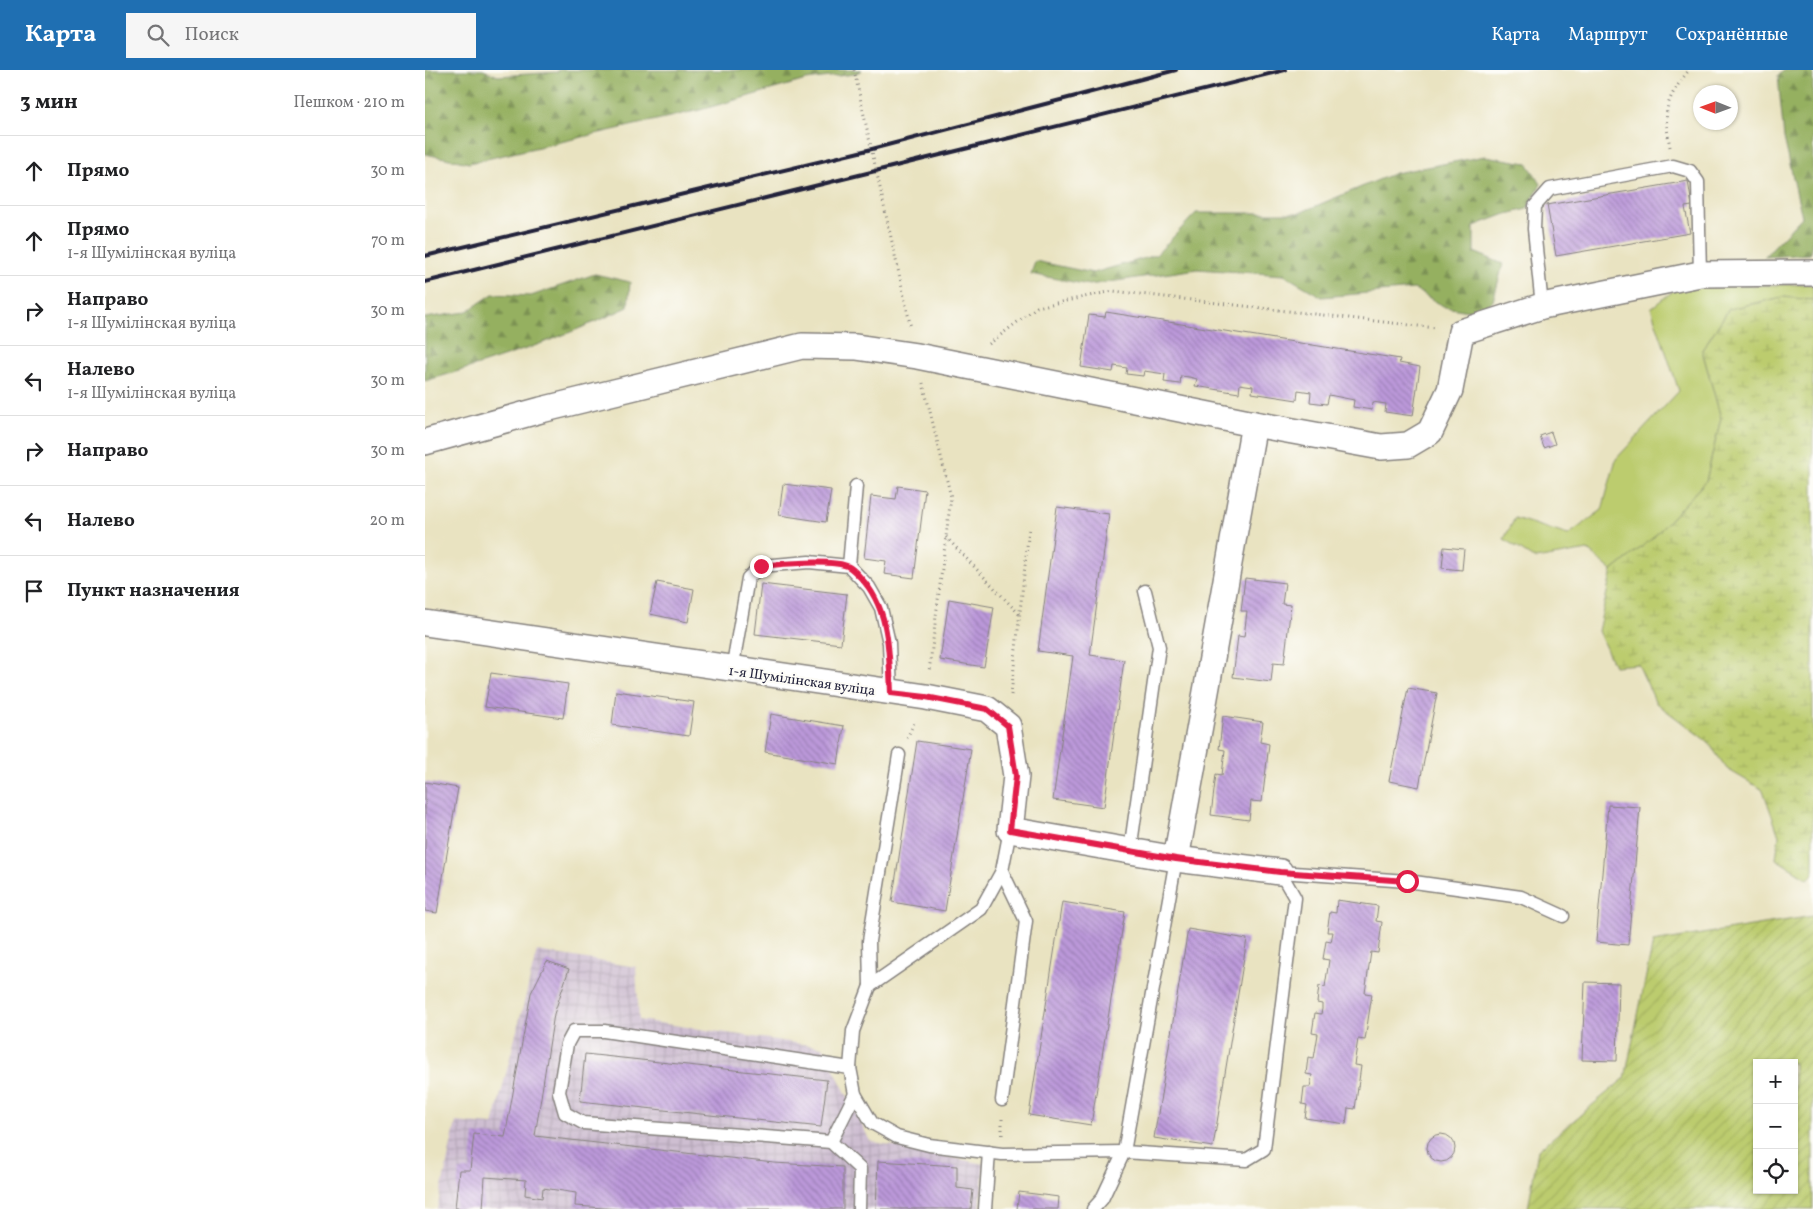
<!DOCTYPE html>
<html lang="ru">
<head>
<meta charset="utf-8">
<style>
	:root { --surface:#fff; --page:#f6f6f6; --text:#202124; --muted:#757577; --line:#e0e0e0; --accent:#1f6fb2 }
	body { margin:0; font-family:Vollkorn,serif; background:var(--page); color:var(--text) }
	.controls { position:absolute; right:15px; bottom:15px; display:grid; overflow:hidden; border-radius:0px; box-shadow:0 1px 4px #0004 }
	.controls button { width:45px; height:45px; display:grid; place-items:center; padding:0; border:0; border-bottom:1px solid var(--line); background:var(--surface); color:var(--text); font:25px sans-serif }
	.compass { position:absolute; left:1268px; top:15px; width:45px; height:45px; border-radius:50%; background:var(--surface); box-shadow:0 1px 4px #0004; rotate:271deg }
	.stop { position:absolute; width:15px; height:15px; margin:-11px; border:4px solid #e11d48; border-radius:50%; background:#fff }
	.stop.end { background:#e11d48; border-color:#fff; box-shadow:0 1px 5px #0008 }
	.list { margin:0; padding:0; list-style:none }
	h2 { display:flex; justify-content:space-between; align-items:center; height:65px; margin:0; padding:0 20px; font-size:21px }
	h2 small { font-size:16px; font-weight:400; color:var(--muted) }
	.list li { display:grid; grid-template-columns:32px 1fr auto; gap:15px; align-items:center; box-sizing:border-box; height:70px; padding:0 20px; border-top:1px solid var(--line) }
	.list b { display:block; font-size:19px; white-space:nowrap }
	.list p { margin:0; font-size:16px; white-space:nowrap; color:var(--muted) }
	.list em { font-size:16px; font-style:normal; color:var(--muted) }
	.icon { flex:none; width:28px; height:28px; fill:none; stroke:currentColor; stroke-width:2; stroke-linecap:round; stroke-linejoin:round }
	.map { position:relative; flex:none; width:1388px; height:1139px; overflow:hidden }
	header { display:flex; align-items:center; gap:30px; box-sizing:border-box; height:70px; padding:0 25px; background:var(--accent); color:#fff }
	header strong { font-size:24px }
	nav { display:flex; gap:28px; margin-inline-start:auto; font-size:18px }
	.search { width:350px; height:45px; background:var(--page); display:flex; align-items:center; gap:12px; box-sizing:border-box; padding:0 18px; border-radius:0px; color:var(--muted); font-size:19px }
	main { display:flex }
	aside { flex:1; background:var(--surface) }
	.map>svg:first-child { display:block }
	.industrial { fill:url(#industrial-grid) }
	.grass { fill:#bccc6e; stroke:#6f7754 }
	.forest { fill:url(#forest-firs); stroke:#5c694e }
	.wetland { fill:url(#wetland-marsh); stroke:#6f7754 }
	.garden { fill:url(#garden-furrows); stroke:#6f7754; fill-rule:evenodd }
	.building { fill:url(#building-back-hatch) }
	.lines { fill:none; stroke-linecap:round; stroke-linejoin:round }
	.service-casing { stroke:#86827e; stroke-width:15 }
	.minor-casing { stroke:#86827e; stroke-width:28 }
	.path { stroke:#86827e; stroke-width:3; stroke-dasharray:1 4; stroke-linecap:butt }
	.service { stroke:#fff; stroke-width:12 }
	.minor { stroke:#fff; stroke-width:25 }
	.rail { stroke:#22223b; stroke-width:4 }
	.route { stroke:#e11d48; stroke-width:6 }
	.labels { text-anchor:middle; stroke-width:4.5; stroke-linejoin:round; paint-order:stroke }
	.street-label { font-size:14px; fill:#22223b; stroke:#fdfcf7 }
</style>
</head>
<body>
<header>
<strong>Карта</strong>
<div class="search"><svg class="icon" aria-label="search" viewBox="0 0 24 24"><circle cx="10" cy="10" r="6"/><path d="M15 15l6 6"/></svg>Поиск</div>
<nav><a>Карта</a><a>Маршрут</a><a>Сохранённые</a></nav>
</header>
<main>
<aside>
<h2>3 мин<small>Пешком · 210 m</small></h2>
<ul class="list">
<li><svg class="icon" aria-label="ahead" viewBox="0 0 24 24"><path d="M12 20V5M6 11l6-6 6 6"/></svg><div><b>Прямо</b></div><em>30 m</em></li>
<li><svg class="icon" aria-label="ahead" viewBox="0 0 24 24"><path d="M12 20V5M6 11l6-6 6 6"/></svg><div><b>Прямо</b><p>1-я Шумілінская вуліца</p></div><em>70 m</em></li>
<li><svg class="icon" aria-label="right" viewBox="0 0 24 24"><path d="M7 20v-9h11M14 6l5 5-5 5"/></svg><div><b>Направо</b><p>1-я Шумілінская вуліца</p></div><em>30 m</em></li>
<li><svg class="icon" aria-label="left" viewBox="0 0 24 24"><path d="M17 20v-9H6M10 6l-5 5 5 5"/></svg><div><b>Налево</b><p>1-я Шумілінская вуліца</p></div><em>30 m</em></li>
<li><svg class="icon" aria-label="right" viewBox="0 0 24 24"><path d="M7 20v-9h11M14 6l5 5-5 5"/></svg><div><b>Направо</b></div><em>30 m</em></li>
<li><svg class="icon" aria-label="left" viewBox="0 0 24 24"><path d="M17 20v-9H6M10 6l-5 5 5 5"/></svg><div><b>Налево</b></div><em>20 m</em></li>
<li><svg class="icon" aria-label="arrive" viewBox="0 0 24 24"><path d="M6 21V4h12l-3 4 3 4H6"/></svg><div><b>Пункт назначения</b></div></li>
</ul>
</aside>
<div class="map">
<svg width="1388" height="1139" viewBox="0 0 1388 1139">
	<defs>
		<pattern id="industrial-grid" width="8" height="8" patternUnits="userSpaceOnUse" patternTransform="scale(1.25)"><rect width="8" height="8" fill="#cebed1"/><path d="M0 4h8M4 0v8" fill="none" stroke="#b1a3b4"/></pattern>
		<pattern id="forest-firs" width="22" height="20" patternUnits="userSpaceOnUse" patternTransform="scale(1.25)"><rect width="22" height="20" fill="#95b061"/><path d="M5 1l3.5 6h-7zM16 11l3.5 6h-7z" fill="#798f51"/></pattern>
		<pattern id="wetland-marsh" width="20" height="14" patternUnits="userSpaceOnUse" patternTransform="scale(1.25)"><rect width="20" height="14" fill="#bccc6e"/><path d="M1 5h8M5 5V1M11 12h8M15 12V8" fill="none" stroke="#a1af60"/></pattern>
		<pattern id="garden-furrows" width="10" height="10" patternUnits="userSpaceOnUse" patternTransform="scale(1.25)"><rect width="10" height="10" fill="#bccc6e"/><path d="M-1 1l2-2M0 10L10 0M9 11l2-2" fill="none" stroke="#a1af60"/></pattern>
		<pattern id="building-back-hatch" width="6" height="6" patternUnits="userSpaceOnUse" patternTransform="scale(1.25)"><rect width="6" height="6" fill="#bc99da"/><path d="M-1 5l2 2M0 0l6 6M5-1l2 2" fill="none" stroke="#987cb2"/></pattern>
	</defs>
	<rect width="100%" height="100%" fill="#fdfcf7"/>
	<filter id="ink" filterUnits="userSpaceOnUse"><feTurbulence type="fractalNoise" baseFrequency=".02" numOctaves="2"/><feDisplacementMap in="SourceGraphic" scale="10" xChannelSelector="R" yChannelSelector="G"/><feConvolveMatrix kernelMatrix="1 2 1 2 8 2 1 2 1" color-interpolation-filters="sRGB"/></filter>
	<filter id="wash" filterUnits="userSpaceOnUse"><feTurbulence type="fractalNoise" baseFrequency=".0096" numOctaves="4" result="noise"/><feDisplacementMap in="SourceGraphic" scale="20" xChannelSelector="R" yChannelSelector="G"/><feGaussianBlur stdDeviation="1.12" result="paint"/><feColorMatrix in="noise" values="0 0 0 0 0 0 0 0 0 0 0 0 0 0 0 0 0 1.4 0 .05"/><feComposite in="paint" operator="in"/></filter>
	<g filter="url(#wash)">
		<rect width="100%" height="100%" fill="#e9e3c1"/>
		<polygon class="industrial" points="112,881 211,897 214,950 398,977 445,1071 559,1094 555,1139 12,1139 31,1052 68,1055"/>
		<polygon class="grass" points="1382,214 1388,215 1388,230 1358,227 1304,239 1277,280 1296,348 1281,411 1228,468 1187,501 1163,480 1110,489 1079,469 1090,448 1143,465 1177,440 1191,389 1254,321 1226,238 1252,218"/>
		<g class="forest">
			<polygon points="0,0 58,0 73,6 133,2 133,0 437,0 429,4 381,10 275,40 44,93 0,84"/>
			<polygon points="1359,0 1388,0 1388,167 1385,184 1339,187 1377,147 1359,68 1353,6"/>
			<polygon points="1060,86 1102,93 1116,114 1102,139 1078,145 1049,156 1049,182 1078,194 1068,231 1050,242 1020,237 989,219 897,227 859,205 772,199 664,215 606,204 610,191 668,203 731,185 771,143 874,143 970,103"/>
			<path d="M170,204L205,212L203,237C138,268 70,291 0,311V248L41,242L68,224L106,226Z"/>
		</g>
		<polygon class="wetland" points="1358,227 1388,230 1388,804 1383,809 1351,789 1354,766 1338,720 1302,699 1283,672 1231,633 1213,594 1189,596 1173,561 1187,501 1228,468 1281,411 1296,348 1277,280 1304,239"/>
		<path class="garden" d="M1388,846V1139H1103L1113,1080L1200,1008L1228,872ZM1332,993H1369V1120H1332Z"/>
		<g id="blocks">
			<g class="building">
				<polygon points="1263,111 1267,136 1260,137 1265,163 1131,186 1122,135"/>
				<polygon points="681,242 975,289 974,293 995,297 988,346 960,342 961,334 954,333 948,332 947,340 928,337 929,330 904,325 902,334 885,332 886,322 873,320 872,330 827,323 828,316 821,315 815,314 814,323 770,316 772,309 764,307 756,306 755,314 739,312 740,304 719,301 718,306 701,304 702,298 689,296 688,302 656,297 664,245 680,247"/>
				<polygon points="1126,362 1130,374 1119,378 1115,366"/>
				<polygon points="358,414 406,420 401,452 354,445"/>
				<polygon points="473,416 500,420 489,508 459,504 461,491 439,488 446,426 471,429"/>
				<polygon points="632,437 684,444 665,585 699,590 679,737 628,730 648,586 613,581"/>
				<polygon points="1019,477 1039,479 1037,500 1017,498"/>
				<polygon points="820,508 860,513 857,534 866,535 859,594 848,593 846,612 808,607 813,566 819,567 822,541 816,541"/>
				<polygon points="232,512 269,519 263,552 225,544"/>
				<polygon points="336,514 422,524 416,574 330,564"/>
				<polygon points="524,529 569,537 559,597 515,590"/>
				<polygon points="66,603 143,614 138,648 60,637"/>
				<polygon points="983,618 1012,623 994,717 964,711"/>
				<polygon points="191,621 269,632 264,666 187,655"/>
				<polygon points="346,644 419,656 413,694 340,682"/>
				<polygon points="798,646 838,652 835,672 844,674 837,732 826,731 824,750 786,745 791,704 797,705 800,680 794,679"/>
				<polygon points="492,671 546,679 520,841 467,832"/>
				<polygon points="0,712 33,718 12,843 0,841"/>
				<polygon points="1183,735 1215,737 1203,875 1171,872"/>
				<polygon points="912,830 953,836 951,851 957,852 953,883 946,882 940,923 947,924 940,970 933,969 929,995 936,996 930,1039 923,1038 921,1054 880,1048 882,1035 877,1034 879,1017 885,1017 886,1012 887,1005 881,1004 883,987 889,988 893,964 887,963 890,943 896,944 897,939 897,934 892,933 894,916 900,917 904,890 898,889 901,871 906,872 908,862 902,862 905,842 911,843"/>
				<polygon points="637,832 700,842 666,1055 604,1045"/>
				<polygon points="763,859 822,869 788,1077 729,1068"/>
				<polygon points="122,891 144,899 129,944 110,1066 349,1093 418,1097 418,1139 194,1139 150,1136 151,1123 118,1118 117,1128 100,1125 101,1110 60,1107 58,1139 30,1138 34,1100 45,1100 49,1064 80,1067 106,923"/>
				<polygon points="1160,912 1194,913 1192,991 1157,990"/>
				<polygon points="160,984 402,1010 396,1057 155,1031"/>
				<circle cx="1016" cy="1078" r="14"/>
				<polygon points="453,1091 532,1096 532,1118 548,1120 546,1139 451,1139"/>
				<polygon points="594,1122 634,1127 633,1139 592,1139"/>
			</g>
		</g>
	</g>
	<g filter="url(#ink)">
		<use href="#blocks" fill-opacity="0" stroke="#86827e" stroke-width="1"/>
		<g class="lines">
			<defs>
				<g id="service">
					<polyline points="1117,236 1109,159 1110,136 1125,119 1248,96 1265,101 1273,112 1275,204"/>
					<polyline points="424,496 431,416"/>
					<polyline points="307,600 323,508 336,496 384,492 424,496 444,517 456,538 464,573 466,623"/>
					<polyline points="585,760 577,801 556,839 445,916 428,961 425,998 430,1024 447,1053 472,1067 504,1075 577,1084 699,1082 821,1090 839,1079 870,828 855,802"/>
					<polyline points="705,781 734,577 720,521"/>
					<polyline points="577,801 601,851 577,1030"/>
					<polyline points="855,802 982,811 1096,827 1138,846"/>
					<polyline points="445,916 444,871 474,685"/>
					<polyline points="425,998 179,961 149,961 142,974 134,1022 140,1043 158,1053 406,1072 430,1024"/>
					<polyline points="406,1072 435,1099 434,1139"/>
					<polyline points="560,1139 564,1082"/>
					<polyline points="668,1139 677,1129 699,1082 751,789"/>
				</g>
				<g id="minor">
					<polyline points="0,372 116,340 377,276 431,277 492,286 829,354 956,377 983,375 1005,362 1025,320 1036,262 1117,236 1275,204 1388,203"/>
					<polyline points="0,553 501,627 562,639 583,656 591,706 585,760 751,789 855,802"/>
					<polyline points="751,789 829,354"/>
				</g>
			</defs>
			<use href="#service" class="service-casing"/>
			<use href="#minor" class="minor-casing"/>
			<g class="path">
				<polyline points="429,0 486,258"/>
				<path d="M1245,77C1238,39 1240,31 1264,0"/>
				<polyline points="564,274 612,237 688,221 1011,258"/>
				<polyline points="498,313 526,427 504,602"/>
				<polyline points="521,467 595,545"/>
				<polyline points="586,625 604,458"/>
				<polyline points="482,668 490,651"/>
				<polyline points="577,1065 577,1049"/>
			</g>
			<use href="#service" class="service"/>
			<use href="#minor" class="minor"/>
			<g class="rail">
				<polyline points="0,186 447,79 751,0"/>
				<polyline points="0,212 860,0"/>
			</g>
		</g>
	</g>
	<g class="lines" filter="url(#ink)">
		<path class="route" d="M336,496C354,494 409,489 424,497C428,499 432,504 435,507C465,538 464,582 466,623L501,627L562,639L583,656L591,706L585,760L751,789L855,802L982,811"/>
	</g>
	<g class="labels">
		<g class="street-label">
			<text transform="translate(377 610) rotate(8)" y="5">1-я Шумілінская вуліца</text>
		</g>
	</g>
</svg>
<div class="controls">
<button>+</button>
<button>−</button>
<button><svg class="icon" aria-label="locate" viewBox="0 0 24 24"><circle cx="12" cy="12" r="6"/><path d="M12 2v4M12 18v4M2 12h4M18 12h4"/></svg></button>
</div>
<svg class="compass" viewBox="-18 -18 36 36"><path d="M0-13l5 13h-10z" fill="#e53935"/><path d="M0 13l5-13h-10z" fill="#757577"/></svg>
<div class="stop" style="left:982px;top:811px"></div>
<div class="stop end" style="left:336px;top:496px"></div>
</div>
</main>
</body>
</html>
